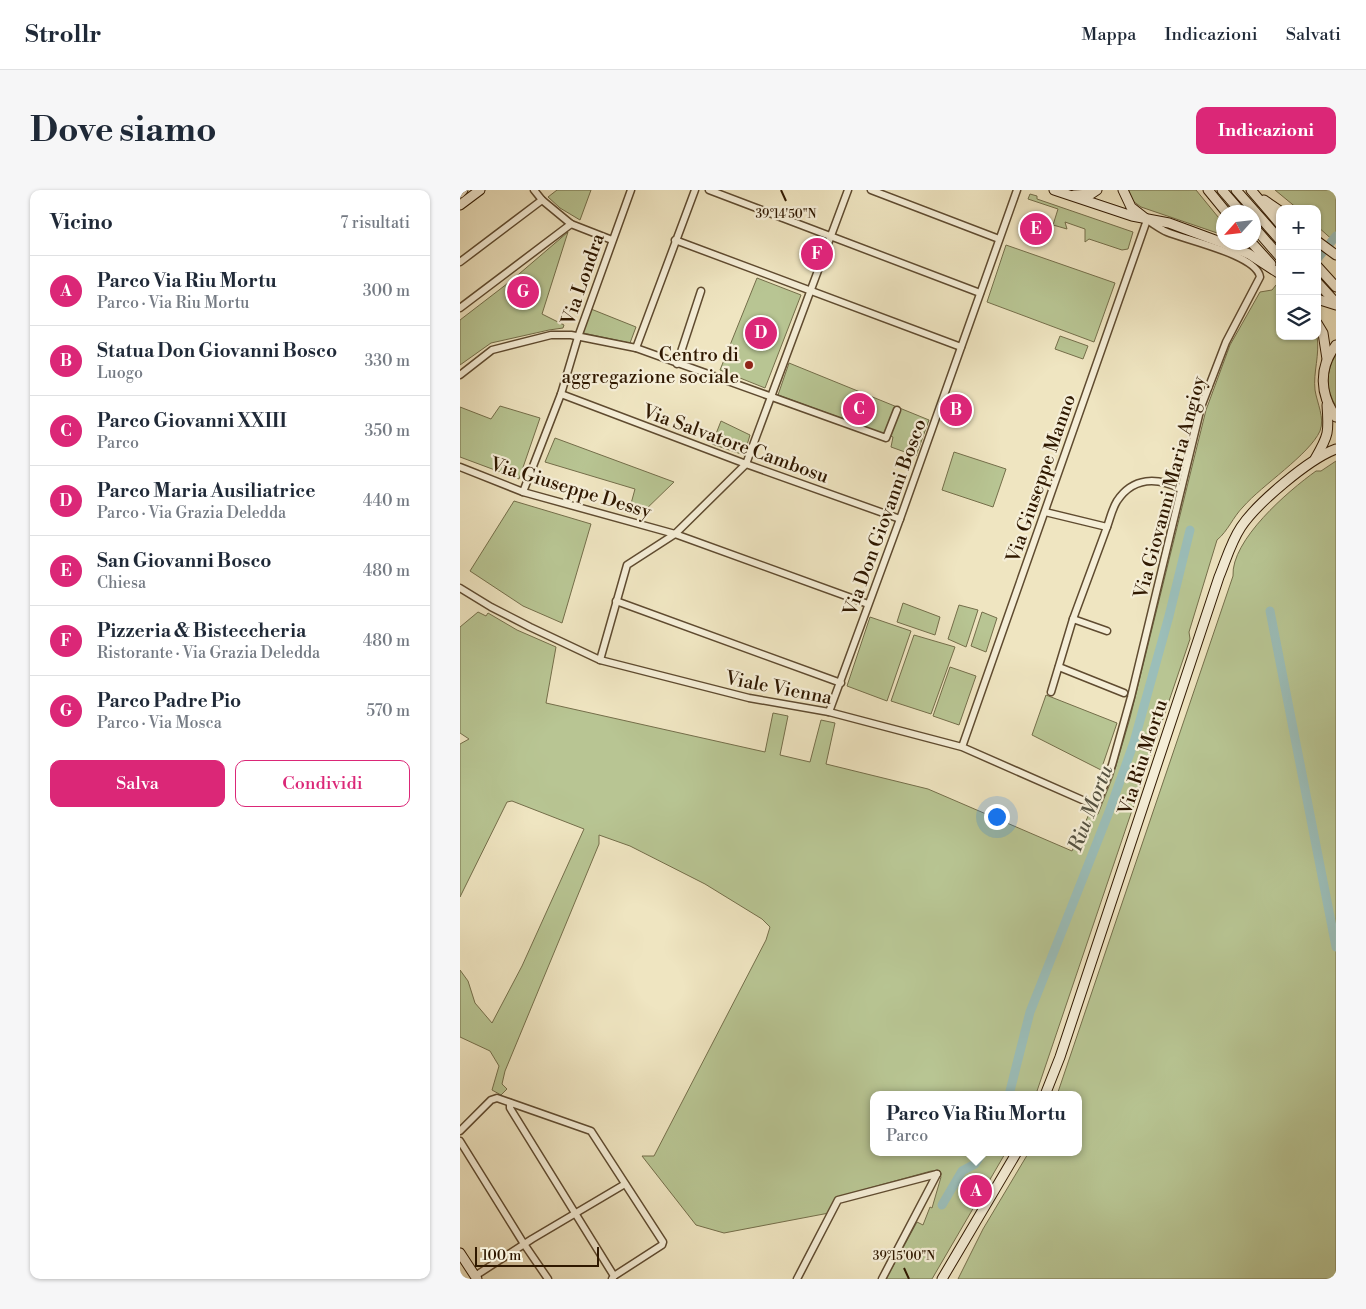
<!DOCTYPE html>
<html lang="it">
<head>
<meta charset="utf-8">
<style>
	:root { --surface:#fff; --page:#f6f6f7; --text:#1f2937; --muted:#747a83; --line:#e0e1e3; --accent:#db2777 }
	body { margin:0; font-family:"Libre Bodoni",serif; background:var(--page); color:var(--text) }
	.controls { position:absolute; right:15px; top:15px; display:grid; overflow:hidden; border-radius:10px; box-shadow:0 1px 4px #0004 }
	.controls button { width:45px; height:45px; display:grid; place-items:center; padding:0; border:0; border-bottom:1px solid var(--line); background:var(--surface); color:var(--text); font:25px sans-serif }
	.compass { position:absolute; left:756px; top:15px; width:45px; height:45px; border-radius:50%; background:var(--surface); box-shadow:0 1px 4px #0004; rotate:243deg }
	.scale { position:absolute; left:15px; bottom:12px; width:124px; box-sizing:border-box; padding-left:5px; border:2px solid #2f1800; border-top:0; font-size:14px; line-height:18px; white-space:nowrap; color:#2f1800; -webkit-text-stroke:4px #f5eed7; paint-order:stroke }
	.you { position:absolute; left:536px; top:626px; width:18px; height:18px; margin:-12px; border:4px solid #fff; border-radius:50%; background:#1a73e8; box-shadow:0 0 0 8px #1a73e833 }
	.badge { display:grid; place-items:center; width:32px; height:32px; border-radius:50%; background:var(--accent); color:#fff; font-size:16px; font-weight:700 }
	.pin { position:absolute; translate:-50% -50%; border:2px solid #fff; box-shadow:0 1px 5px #0006 }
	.popup { position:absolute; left:410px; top:901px; width:212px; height:65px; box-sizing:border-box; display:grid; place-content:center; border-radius:10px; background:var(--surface); filter:drop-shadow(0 1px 4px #0005); font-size:16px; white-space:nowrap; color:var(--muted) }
	.popup b { font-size:19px; color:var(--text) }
	.popup::after { content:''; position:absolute; left:50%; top:100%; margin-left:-10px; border:10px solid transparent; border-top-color:var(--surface) }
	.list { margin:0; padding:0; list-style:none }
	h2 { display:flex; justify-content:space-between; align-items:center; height:65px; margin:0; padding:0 20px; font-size:21px }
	h2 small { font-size:16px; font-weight:400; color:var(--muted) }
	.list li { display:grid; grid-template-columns:32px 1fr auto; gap:15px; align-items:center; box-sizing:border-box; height:70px; padding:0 20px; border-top:1px solid var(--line) }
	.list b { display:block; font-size:19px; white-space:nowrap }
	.list p { margin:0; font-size:16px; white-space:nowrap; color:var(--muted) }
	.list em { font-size:16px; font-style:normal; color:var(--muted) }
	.actions { display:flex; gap:10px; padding:15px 20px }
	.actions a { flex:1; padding:11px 0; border:1px solid var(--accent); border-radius:10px; text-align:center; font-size:18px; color:var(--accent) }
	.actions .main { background:var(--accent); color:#fff }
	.icon { flex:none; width:28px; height:28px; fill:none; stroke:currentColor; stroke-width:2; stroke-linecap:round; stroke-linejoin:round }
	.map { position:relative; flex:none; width:876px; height:1089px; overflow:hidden; border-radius:10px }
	header { display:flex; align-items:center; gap:30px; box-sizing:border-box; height:70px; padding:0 25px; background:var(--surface); border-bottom:1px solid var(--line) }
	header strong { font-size:24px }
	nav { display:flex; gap:28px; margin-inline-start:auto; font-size:18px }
	.intro { display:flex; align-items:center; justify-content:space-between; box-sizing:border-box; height:120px; padding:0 30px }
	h1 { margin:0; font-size:35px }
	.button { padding:12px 22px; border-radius:10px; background:var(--accent); color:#fff; font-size:18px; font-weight:700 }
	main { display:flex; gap:30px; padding:0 30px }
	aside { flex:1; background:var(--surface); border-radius:10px; box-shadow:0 1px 4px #0004 }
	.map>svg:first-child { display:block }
	.green { fill:#b8c593; stroke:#746e4a }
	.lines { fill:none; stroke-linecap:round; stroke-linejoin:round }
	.canal { stroke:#9bbeb9; stroke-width:9 }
	.street-casing { stroke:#5f4b30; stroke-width:9 }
	.secondary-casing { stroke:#2f1800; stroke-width:11 }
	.street { stroke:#f5eed7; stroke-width:6 }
	.secondary { stroke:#f5eed7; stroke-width:9 }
	.ticks { fill:none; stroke:#2f1800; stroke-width:2 }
	.poi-dot { fill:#8f2418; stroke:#f5eed7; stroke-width:2 }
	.labels { text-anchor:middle; stroke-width:4.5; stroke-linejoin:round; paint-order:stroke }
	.street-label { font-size:19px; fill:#2f1800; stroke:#f5eed7 }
	.poi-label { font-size:19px; fill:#2f1800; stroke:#f5eed7; text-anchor:end }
	.water-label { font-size:20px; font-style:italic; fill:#555241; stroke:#f5eed7 }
	.ticks-label { font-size:12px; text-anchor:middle; fill:#2f1800; stroke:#f5eed7; stroke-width:4.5; stroke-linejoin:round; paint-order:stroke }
</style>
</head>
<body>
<header>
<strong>Strollr</strong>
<nav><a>Mappa</a><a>Indicazioni</a><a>Salvati</a></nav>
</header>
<div class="intro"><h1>Dove siamo</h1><a class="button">Indicazioni</a></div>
<main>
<aside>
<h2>Vicino<small>7 risultati</small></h2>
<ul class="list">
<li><span class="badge">A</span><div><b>Parco Via Riu Mortu</b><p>Parco · Via Riu Mortu</p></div><em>300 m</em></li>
<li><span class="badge">B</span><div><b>Statua Don Giovanni Bosco</b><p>Luogo</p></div><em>330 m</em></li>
<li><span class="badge">C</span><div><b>Parco Giovanni XXIII</b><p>Parco</p></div><em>350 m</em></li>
<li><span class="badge">D</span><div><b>Parco Maria Ausiliatrice</b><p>Parco · Via Grazia Deledda</p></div><em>440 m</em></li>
<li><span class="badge">E</span><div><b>San Giovanni Bosco</b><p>Chiesa</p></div><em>480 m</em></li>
<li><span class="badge">F</span><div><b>Pizzeria &amp; Bisteccheria</b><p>Ristorante · Via Grazia Deledda</p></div><em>480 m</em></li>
<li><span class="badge">G</span><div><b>Parco Padre Pio</b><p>Parco · Via Mosca</p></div><em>570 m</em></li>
</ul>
<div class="actions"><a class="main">Salva</a><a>Condividi</a></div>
</aside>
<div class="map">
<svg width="876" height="1089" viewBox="0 0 876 1089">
	<rect width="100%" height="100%" fill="#efe5c1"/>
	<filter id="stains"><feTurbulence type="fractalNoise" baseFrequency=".004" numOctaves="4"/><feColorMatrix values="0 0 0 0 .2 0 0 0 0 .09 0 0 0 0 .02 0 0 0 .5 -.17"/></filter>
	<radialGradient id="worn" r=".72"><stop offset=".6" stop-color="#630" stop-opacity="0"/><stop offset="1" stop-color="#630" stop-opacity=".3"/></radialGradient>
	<g class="green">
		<polygon points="97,0 131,0 120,30 100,18 88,7"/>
		<polygon points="665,0 736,0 763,33 763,45 681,17 669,8"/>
		<polygon points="815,0 876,0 876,53 857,36 857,19 838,19"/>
		<polygon points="570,4 577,6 577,9 673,42 668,59 662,60 629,49 625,52 625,39 605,32 607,39 593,35 598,19 568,9"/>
		<polygon points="108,42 82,124 104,135 103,138 89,140 31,153 0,175 0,130 52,90"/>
		<polygon points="546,55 655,93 634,152 527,112"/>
		<polygon points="297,88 341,105 305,198 260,180"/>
		<path d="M816,95L820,99V146H857C860,165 853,182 855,200C857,213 865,228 860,241C849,265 802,295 783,317C773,327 768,341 757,350L729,442L730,449L576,904L414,905V962H546L472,1089H426L457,1032L463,1035L470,1017L472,1018L481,987L478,981H471L377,1007L369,1023L264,1043L236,1035L182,966H194L306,750L310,737L302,729L245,694L170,656L139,645V654L45,881L42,894L47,899L41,905L32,900L39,876L30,861L0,847V780L8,791L15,813L32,833L62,776L124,639L52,611L47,612L0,707V554L9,549L0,543V437L18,422L26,426L28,423L57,440L96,457L86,513L305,562L313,523L328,526L320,565L350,572L361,530L375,533L366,574L468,599L612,661L630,622L638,624L653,586L670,528L746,220L770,155L800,102L812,100Z"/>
		<polygon points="131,119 176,137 170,153 123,143"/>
		<polygon points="600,146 628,156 623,169 595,159"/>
		<path d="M876,165V216C866,200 865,182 876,165Z"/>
		<polygon points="329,173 469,230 456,266 431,257 433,247 318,205"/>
		<polygon points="40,216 80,228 59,289 0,267 0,217 31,229"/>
		<polygon points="261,231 290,245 284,265 252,254"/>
		<polygon points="95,248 214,292 180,325 169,321 175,299 85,272"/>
		<polygon points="494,262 546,279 533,317 482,300"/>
		<path d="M876,271V1089H498L523,1039L569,962H618V905H597L773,386C771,350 828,301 856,281H861Z"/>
		<polygon points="54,311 131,334 102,433 63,416 10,381"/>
		<polygon points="443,413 480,427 475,445 437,432"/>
		<polygon points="499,415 518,420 506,457 488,449"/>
		<polygon points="522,422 537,428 526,462 511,456"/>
		<polygon points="410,427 451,441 427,511 387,496"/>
		<polygon points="454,445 495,457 471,524 431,511"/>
		<polygon points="490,477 516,486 499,535 473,526"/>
		<polygon points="586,505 657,533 641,580 572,545"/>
	</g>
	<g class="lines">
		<g class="canal">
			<polyline points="857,69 876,46"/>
			<polyline points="810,421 876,757"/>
			<polyline points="549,905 570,822 649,622 674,552 709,426 730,340"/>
			<polyline points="482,1015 502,981 515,974 523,962"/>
		</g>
		<defs>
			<g id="street">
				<polyline points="74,0 82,10 111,34 152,50"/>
				<polyline points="249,0 520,103"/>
				<polyline points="411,0 539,49"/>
				<polyline points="215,50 501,157"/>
				<polyline points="0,72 82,10"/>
				<polyline points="0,118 111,34"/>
				<polyline points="176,158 235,0"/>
				<polyline points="217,174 241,101"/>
				<polyline points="0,185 32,160 91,145 111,145 176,158 426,248 437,220"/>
				<polyline points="101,204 286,274 440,329"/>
				<polyline points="0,277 63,302 215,344 408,414"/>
				<polyline points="63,302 101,204 118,147 171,0"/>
				<polyline points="585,322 647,337 613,429 591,502"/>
				<path d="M647,337C650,329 652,319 657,311C673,287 697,287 721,299"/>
				<path d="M0,398L31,417L70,437L140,470L289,508L369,522L502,557L636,616L652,575L671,507L741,217L766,152L800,87C797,65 726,50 707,42C700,39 694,34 687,30L502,557"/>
				<polyline points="156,411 381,493"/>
				<polyline points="613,429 647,441"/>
				<polyline points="140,470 167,375 215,344 286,274 388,0"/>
				<polyline points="599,477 664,503"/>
				<polyline points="369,522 440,329 557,0"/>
				<polyline points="50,913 50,918 154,1086"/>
				<polyline points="0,941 31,910 37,908 131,941 203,1052 202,1055 154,1086 152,1089"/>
				<polyline points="0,951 64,1054 88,1089"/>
				<polyline points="15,1086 72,1049 165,994"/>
				<polyline points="337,1089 378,1010 477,984"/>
				<polyline points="422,1089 477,984"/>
			</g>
			<g id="secondary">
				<polyline points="594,0 672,26 709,33 763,53 789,64 820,84"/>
				<polyline points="663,0 671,17 685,28"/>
				<polyline points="748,0 766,22"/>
				<polyline points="762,0 781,22"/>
				<polyline points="776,0 820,50"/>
				<polyline points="791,0 820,34"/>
				<polyline points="0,3 3,0"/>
				<polyline points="614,5 631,4 637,0"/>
				<polyline points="804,10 820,21"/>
				<polyline points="0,15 20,0"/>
				<polyline points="794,37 820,67"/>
				<polyline points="857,51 876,65"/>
				<polyline points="791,52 811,74"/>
				<polyline points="857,76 876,97"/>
				<polyline points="857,92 876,113"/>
				<polyline points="857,109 876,115"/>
				<polyline points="857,133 863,143 867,169"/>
				<path d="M876,155C858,178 860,205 876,227"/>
				<path d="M855,269C869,245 869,242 867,215"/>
				<path d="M585,905L600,867L759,387C766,370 771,352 781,337C797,313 849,269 876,259"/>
				<polyline points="0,1063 17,1089"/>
				<polyline points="482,1089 557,962"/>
			</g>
		</defs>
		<use href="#street" class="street-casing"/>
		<use href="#secondary" class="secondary-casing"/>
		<use href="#street" class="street"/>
		<use href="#secondary" class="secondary"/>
	</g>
	<path class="ticks" d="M321,0L326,11M444,1078L449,1089"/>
	<circle class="poi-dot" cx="289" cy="175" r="5"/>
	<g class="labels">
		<g class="street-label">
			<text transform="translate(122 89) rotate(-71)" y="7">Via Londra</text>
			<text transform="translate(276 253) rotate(20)" y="7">Via Salvatore Cambosu</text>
			<text transform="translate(580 288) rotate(-71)" y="7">Via Giuseppe Manno</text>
			<text transform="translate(111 297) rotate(17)" y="7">Via Giuseppe Dessy</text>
			<text transform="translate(709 297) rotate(-75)" y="7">Via Giovanni Maria Angioy</text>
			<text transform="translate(424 327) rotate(-70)" y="7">Via Don Giovanni Bosco</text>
			<text transform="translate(319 497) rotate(11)" y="7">Viale Vienna</text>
			<text transform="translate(682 567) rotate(-72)" y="7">Via Riu Mortu</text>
		</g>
		<g class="poi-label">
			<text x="279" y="171">Centro di<tspan x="279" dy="22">aggregazione sociale</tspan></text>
		</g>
		<g class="water-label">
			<text transform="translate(630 618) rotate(-69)" y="7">Riu Mortu</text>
		</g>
	</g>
	<g class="ticks-label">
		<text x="326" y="28">39°14'50"N</text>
		<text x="444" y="1070">39°15'00"N</text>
	</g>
	<rect width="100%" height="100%" filter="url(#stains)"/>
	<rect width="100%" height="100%" fill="url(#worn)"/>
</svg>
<div class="controls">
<button>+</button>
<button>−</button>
<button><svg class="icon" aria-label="layers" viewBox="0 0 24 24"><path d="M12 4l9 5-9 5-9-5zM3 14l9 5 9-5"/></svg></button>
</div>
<svg class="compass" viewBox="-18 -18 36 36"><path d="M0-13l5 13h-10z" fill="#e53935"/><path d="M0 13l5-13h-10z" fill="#747a83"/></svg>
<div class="scale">100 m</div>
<div class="you"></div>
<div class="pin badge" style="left:516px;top:1001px">A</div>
<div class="popup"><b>Parco Via Riu Mortu</b>Parco</div>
<div class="pin badge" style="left:496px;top:220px">B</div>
<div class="pin badge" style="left:399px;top:219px">C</div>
<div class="pin badge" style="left:301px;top:143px">D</div>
<div class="pin badge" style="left:576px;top:39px">E</div>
<div class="pin badge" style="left:357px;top:64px">F</div>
<div class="pin badge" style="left:63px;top:102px">G</div>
</div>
</main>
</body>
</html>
